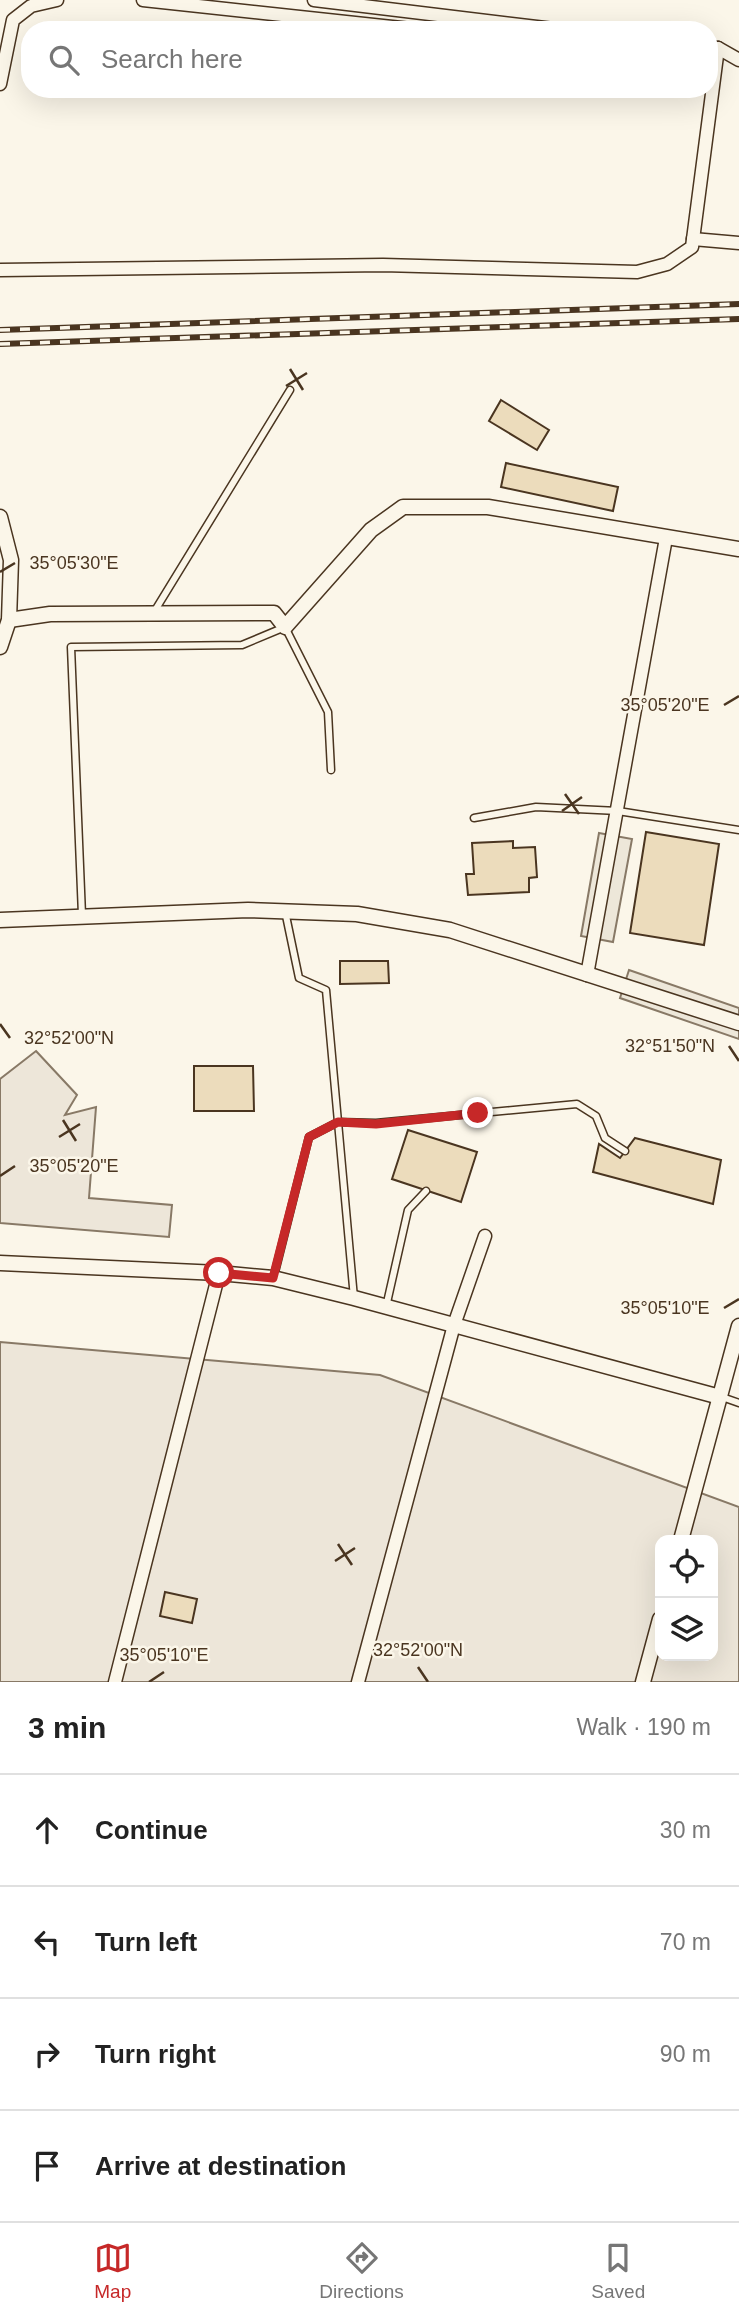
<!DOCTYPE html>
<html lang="en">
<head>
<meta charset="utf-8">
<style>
	:root { --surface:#fff; --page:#f6f6f6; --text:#222; --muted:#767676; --line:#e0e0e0; --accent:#c62828 }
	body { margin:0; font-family:Helvetica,sans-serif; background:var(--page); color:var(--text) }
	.controls { position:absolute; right:21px; bottom:21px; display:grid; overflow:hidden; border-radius:14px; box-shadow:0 7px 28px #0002 }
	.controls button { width:63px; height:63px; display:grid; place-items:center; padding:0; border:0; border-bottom:2px solid var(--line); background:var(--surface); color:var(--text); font:35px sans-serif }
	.stop { position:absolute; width:21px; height:21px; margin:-16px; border:5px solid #c62828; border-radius:50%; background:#fff }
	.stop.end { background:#c62828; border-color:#fff; box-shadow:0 2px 7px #0008 }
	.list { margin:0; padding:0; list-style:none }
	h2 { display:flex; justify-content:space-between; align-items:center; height:91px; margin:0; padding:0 28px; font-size:30px }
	h2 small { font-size:23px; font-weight:400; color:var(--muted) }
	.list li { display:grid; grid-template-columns:46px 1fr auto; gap:21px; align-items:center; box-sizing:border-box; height:112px; padding:0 28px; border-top:2px solid var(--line) }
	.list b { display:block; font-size:26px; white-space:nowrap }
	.list em { font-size:23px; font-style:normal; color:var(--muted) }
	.icon { flex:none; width:38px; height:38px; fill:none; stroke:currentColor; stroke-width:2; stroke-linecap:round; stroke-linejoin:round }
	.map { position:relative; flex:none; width:739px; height:1682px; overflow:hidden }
	.search { position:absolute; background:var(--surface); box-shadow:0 7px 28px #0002; left:21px; right:21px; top:21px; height:77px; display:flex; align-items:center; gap:18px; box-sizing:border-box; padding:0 24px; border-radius:28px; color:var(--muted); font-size:26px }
	.sheet { height:539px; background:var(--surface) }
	nav { display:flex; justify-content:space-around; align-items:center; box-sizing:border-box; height:98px; border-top:2px solid var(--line); background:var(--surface); font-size:19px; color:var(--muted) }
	nav a { display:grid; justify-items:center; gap:4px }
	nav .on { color:var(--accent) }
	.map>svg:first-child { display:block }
	.green { fill:#ede6d9; stroke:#887966; stroke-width:2; fill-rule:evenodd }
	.parking { fill:#ede7d9; stroke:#887966; stroke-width:2 }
	.building { fill:#ecdcbc; stroke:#4a3520; stroke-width:2 }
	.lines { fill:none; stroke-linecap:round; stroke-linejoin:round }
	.service-casing { stroke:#4a3520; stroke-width:9 }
	.minor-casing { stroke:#4a3520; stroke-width:15 }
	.tertiary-casing { stroke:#4a3520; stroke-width:17 }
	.service { stroke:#fbf6e9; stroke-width:6 }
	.minor { stroke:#fbf6e9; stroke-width:12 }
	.tertiary { stroke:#fbf6e9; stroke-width:14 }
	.rail-casing { stroke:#4a3520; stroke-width:6 }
	.rail { stroke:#fbf6e9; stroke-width:3.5; stroke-dasharray:10; stroke-linecap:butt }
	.route { stroke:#c62828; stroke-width:9 }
	.ticks { fill:none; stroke:#4a3520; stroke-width:2.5 }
	.ticks-label { font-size:18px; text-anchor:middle; fill:#4a3520; stroke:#fbf6e9; stroke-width:5; stroke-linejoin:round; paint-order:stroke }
</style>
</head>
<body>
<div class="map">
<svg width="739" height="1682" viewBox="0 0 739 1682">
	<rect width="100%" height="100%" fill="#fbf6e9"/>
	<g class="green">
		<polygon points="36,1051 77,1095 65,1115 96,1107 89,1198 172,1205 169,1237 0,1223 0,1079"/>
		<path d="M0,1342L380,1375L739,1507V1682H0ZM660,1540H713V1656H660Z"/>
	</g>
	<g class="parking">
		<polygon points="599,833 632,839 613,942 581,936"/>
		<polygon points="629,970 739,1008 739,1039 620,998"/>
	</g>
	<g class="building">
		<polygon points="501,400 549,430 537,450 489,421"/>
		<polygon points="506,463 618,487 613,511 501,487"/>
		<polygon points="646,832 719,844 704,945 630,933"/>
		<polygon points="513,841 513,848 535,847 537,877 529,878 529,892 468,895 466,874 474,874 472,843"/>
		<polygon points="340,961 388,961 389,983 340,984"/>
		<polygon points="194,1066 253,1066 254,1111 194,1111"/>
		<polygon points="408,1130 477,1152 461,1202 392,1179"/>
		<polygon points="635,1138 721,1160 713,1204 593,1172 599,1144 620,1158"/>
		<polygon points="165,1592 197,1599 192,1623 160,1616"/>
	</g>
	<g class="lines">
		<defs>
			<g id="service">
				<polyline points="154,612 290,390"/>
				<polyline points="474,818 536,807 618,811 739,830"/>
				<polyline points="285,911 299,978 326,990 354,1298"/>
				<polyline points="82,915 71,647 242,645 285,627 328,712 331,770"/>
				<polyline points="274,1276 309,1137 338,1122 376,1123 577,1104 596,1116 605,1138 625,1151"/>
				<polyline points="386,1307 408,1210 426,1191"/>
				<polyline points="722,1397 739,1403"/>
			</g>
			<g id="minor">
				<polyline points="143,0 420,30"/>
				<polyline points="314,0 562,30"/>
				<polyline points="711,48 718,48 739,60"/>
				<polyline points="0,84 13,20 31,6 57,0"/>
				<polyline points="693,239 739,243"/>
				<polyline points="0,270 383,265 637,272 667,264 692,247 718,48"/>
				<polyline points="587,975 666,538"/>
				<polyline points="115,1682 219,1273"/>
				<polyline points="358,1682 454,1325 485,1236"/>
			</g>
			<g id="tertiary">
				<polyline points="0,517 11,560 9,620 0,647"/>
				<polyline points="9,620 50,614 274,613 285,627 371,530 403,507 488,507 739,549"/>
				<polyline points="0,920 248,910 357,914 450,930 739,1023"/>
				<polyline points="0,1263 219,1273 273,1278 354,1298 720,1397"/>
				<polyline points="681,1540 739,1326"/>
				<polyline points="643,1682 660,1619"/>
			</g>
		</defs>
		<use href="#service" class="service-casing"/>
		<use href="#minor" class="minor-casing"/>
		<use href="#tertiary" class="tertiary-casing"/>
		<use href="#service" class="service"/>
		<use href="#minor" class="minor"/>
		<use href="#tertiary" class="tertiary"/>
		<defs>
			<g id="rail">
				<polyline points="0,330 739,304"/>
				<polyline points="0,344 739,319"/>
			</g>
		</defs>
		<use href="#rail" class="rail-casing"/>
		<use href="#rail" class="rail"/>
	</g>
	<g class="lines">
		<polyline class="route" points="219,1273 273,1278 309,1137 338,1122 376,1124 478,1113"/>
	</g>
	<path class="ticks" d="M290,369L303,390M286,386L307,373M0,572L15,563M724,705L739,696M565,794L579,814M562,811L582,797M0,1024L10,1038M729,1046L739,1061M63,1120L76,1141M59,1137L80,1124M0,1176L15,1166M724,1308L739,1299M338,1544L352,1565M335,1561L355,1548M418,1667L428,1682M149,1682L164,1672"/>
	<g class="ticks-label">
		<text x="74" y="569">35°05'30"E</text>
		<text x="665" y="711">35°05'20"E</text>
		<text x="69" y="1044">32°52'00"N</text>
		<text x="670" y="1052">32°51'50"N</text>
		<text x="74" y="1172">35°05'20"E</text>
		<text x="665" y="1314">35°05'10"E</text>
		<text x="418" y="1656">32°52'00"N</text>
		<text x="164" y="1661">35°05'10"E</text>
	</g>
</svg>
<div class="controls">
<button><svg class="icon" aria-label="locate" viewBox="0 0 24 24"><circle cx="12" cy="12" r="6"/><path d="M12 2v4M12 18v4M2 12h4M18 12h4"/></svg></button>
<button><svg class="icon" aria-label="layers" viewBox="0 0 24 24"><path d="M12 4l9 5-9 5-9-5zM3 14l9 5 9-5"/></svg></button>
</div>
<div class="stop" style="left:219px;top:1273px"></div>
<div class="stop end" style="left:478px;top:1113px"></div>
<div class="search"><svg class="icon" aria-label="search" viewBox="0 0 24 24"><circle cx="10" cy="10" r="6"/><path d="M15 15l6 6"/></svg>Search here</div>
</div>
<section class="sheet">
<h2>3 min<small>Walk · 190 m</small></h2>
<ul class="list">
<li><svg class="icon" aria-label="ahead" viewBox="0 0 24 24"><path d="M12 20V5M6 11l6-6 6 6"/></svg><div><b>Continue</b></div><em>30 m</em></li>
<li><svg class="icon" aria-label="left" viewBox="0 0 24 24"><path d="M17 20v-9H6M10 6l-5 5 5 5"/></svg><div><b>Turn left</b></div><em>70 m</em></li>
<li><svg class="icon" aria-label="right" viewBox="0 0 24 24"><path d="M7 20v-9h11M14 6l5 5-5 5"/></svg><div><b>Turn right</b></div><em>90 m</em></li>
<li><svg class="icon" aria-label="arrive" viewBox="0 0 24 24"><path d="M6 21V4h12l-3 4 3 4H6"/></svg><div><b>Arrive at destination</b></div></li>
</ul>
</section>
<nav>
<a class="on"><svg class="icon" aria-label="map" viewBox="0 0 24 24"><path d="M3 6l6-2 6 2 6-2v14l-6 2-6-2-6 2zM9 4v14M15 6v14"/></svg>Map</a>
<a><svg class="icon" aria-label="directions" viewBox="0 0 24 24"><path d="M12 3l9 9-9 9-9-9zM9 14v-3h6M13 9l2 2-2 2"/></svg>Directions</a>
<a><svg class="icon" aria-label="saved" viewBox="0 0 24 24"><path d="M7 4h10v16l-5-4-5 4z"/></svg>Saved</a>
</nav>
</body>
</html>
